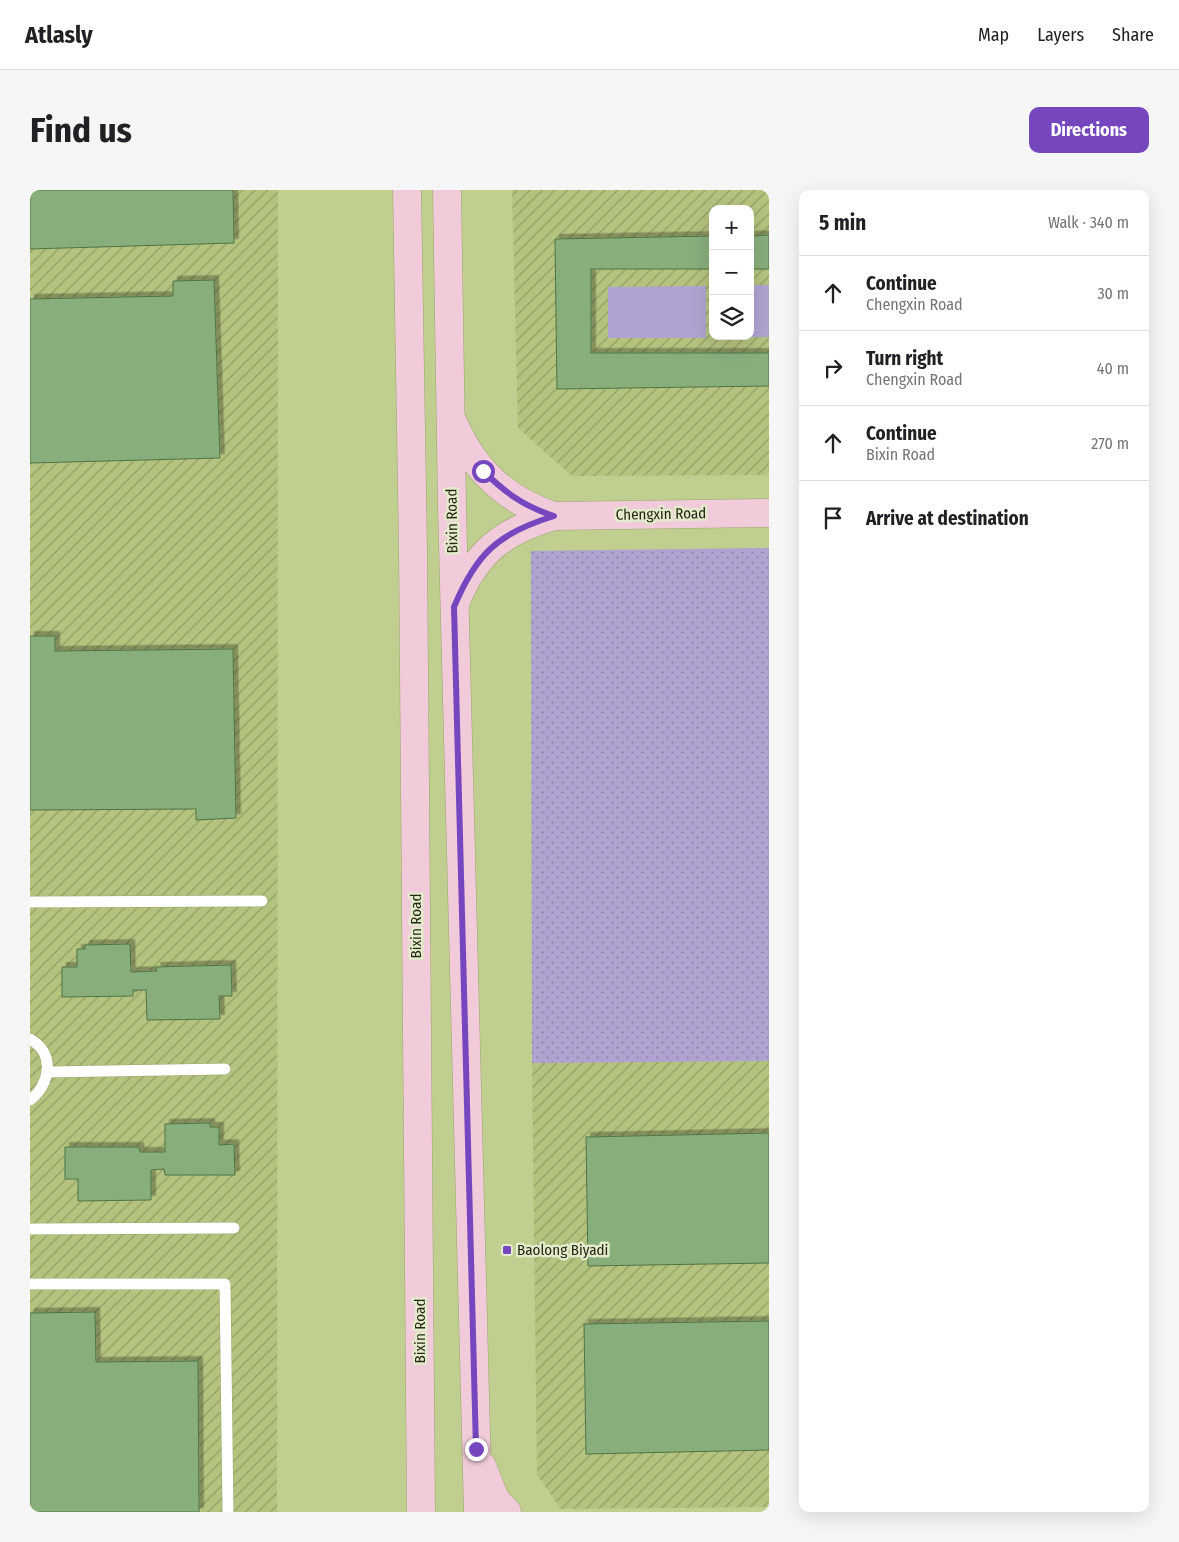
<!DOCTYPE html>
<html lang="en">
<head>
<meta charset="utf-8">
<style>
	:root { --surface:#fff; --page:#f6f6f6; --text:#202124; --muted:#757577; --line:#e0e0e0; --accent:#7646be }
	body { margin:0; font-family:"Fira Sans Condensed",sans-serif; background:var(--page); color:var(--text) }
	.controls { position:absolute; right:15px; top:15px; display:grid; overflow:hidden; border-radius:10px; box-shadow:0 5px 20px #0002 }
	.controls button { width:45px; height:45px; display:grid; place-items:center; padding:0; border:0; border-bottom:1px solid var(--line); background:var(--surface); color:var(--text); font:25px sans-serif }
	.stop { position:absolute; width:15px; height:15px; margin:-11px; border:4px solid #7646be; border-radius:50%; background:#fff }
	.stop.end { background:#7646be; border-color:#fff; box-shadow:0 1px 5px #0008 }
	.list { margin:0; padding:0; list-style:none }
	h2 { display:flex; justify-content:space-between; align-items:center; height:65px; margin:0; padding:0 20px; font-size:21px }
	h2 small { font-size:16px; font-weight:400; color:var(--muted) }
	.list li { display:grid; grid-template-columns:32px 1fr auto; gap:15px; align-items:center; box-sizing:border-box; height:75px; padding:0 20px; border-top:1px solid var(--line) }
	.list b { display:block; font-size:19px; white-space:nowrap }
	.list p { margin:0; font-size:16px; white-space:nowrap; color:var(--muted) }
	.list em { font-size:16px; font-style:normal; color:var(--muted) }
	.icon { flex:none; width:28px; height:28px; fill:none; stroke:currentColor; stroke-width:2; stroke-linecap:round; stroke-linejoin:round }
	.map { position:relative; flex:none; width:739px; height:1322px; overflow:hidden; border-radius:10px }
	header { display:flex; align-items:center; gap:30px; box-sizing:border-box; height:70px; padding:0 25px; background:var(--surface); border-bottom:1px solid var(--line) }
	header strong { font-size:24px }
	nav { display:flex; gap:28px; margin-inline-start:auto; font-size:18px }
	.intro { display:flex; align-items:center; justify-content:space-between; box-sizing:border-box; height:120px; padding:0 30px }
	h1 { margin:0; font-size:35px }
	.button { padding:12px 22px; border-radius:10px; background:var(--accent); color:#fff; font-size:18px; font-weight:700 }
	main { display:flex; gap:30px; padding:0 30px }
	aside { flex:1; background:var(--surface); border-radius:10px; box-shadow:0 5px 20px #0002 }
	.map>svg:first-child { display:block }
	.industrial { fill:url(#industrial-furrows); fill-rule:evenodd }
	.grass { fill:url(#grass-dots) }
	.park { fill:#b0a3d1 }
	.building { fill:#88ae7c; stroke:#507445; filter:url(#shadow) }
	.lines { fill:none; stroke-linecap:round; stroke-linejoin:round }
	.lane-casing { stroke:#99a66a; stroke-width:12 }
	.secondary-casing { stroke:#99a66a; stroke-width:29 }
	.lane { stroke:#fff; stroke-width:11 }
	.secondary { stroke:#f2cbdb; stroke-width:28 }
	.route { stroke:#7646be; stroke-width:6 }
	.poi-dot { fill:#7646be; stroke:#e3ebcc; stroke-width:2 }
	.labels { text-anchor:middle; stroke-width:5; stroke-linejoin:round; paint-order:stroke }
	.street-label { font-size:15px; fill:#242810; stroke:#e3ebcc }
	.poi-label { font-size:15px; fill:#242810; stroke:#e3ebcc; text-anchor:start }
</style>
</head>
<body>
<header>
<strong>Atlasly</strong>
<nav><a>Map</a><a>Layers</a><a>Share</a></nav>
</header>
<div class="intro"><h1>Find us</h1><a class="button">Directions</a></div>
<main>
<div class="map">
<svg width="739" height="1322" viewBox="0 0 739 1322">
	<defs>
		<pattern id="industrial-furrows" width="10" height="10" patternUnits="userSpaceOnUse" patternTransform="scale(1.25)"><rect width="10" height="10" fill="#b4c37e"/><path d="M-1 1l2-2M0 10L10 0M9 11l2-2" fill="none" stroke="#929e66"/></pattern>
		<pattern id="grass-dots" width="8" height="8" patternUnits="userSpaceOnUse" patternTransform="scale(1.25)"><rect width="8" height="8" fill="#b0a3d1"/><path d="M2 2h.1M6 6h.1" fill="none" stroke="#8f85a8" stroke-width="1.8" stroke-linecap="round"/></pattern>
		<filter id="shadow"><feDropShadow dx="4.5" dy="-4.5" stdDeviation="0" flood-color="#0004"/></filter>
	</defs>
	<rect width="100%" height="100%" fill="#c0ce90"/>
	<g class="industrial">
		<polygon points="0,0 248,0 247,1322 0,1322"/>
		<path d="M482,0H739V285L542,286L488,238ZM683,19H720V146H683Z"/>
		<polygon points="739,871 739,1317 531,1319 507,1285 502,873"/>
	</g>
	<polygon class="grass" points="739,358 739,871 502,873 501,361"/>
	<g class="park">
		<polygon points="720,95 739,95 739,147 684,147 720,146"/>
		<polygon points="676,96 676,148 578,148 578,97"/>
	</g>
	<g class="building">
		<polygon points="0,0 203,0 204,53 0,59"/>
		<polygon points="739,45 739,79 720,79 720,46"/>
		<polygon points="683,46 683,79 561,79 561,163 739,163 739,196 527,199 525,49"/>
		<polygon points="184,90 190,268 0,273 0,109 143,106 143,91"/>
		<polygon points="0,446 25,446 25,461 203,459 206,628 166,630 166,619 0,620"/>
		<polygon points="100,754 101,782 127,781 126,777 201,775 202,806 189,806 190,829 117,830 116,800 103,800 103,806 32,807 32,777 47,777 47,759 55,759 55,755"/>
		<polygon points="180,933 180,937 189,937 189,955 204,954 205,985 135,985 134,979 121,980 121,1010 48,1011 48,989 35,989 35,957 109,957 110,962 135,962 135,934"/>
		<polygon points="739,943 739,1073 558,1076 556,947"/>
		<polygon points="65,1122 66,1172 168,1171 169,1322 0,1322 0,1123"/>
		<polygon points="739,1131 739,1260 556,1264 554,1134"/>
	</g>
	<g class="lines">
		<defs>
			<g id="lane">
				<polyline points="0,712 232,711"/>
				<path d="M0,849C26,863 20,895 0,910"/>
				<polyline points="18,882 195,879"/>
				<polyline points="0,1039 204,1038"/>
				<polyline points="0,1094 195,1094 198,1322"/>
			</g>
			<g id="secondary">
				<polyline points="377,0 383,360 391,1322"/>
				<polyline points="417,0 422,316 448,1322"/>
				<path d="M423,232C443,279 475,310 524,326"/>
				<path d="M426,411C447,361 473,341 524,326L739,323"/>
				<polyline points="452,1276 465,1309 477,1322"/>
			</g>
		</defs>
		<use href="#lane" class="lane-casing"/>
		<use href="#secondary" class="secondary-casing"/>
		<use href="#lane" class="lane"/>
		<use href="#secondary" class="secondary"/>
	</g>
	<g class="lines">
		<path class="route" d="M446,1259L424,417C446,364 468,343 524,326C493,316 476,303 453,281"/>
	</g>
	<rect class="poi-dot" x="472" y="1055" width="10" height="10" rx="2.5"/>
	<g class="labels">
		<g class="street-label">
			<text transform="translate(631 324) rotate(-1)" y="5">Chengxin Road</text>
			<text transform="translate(422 331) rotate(-91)" y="5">Bixin Road</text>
			<text transform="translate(386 736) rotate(-90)" y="5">Bixin Road</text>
			<text transform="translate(390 1141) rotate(-90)" y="5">Bixin Road</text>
		</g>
		<g class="poi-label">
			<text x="487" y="1065">Baolong Biyadi</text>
		</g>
	</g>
</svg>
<div class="controls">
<button>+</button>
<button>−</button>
<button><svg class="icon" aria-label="layers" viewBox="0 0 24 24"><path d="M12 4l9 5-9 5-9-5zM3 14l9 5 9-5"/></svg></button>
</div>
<div class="stop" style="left:453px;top:281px"></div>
<div class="stop end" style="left:446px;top:1259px"></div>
</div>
<aside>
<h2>5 min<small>Walk · 340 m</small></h2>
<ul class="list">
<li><svg class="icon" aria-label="ahead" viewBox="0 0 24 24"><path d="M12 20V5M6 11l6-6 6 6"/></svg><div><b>Continue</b><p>Chengxin Road</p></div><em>30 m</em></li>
<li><svg class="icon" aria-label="right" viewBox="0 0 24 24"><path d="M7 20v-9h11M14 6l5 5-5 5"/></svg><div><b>Turn right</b><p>Chengxin Road</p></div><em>40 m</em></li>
<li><svg class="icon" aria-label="ahead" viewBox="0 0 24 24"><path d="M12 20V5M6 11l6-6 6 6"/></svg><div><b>Continue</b><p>Bixin Road</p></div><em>270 m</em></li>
<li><svg class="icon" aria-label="arrive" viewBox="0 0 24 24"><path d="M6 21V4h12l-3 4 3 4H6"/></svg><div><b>Arrive at destination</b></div></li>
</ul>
</aside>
</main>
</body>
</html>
